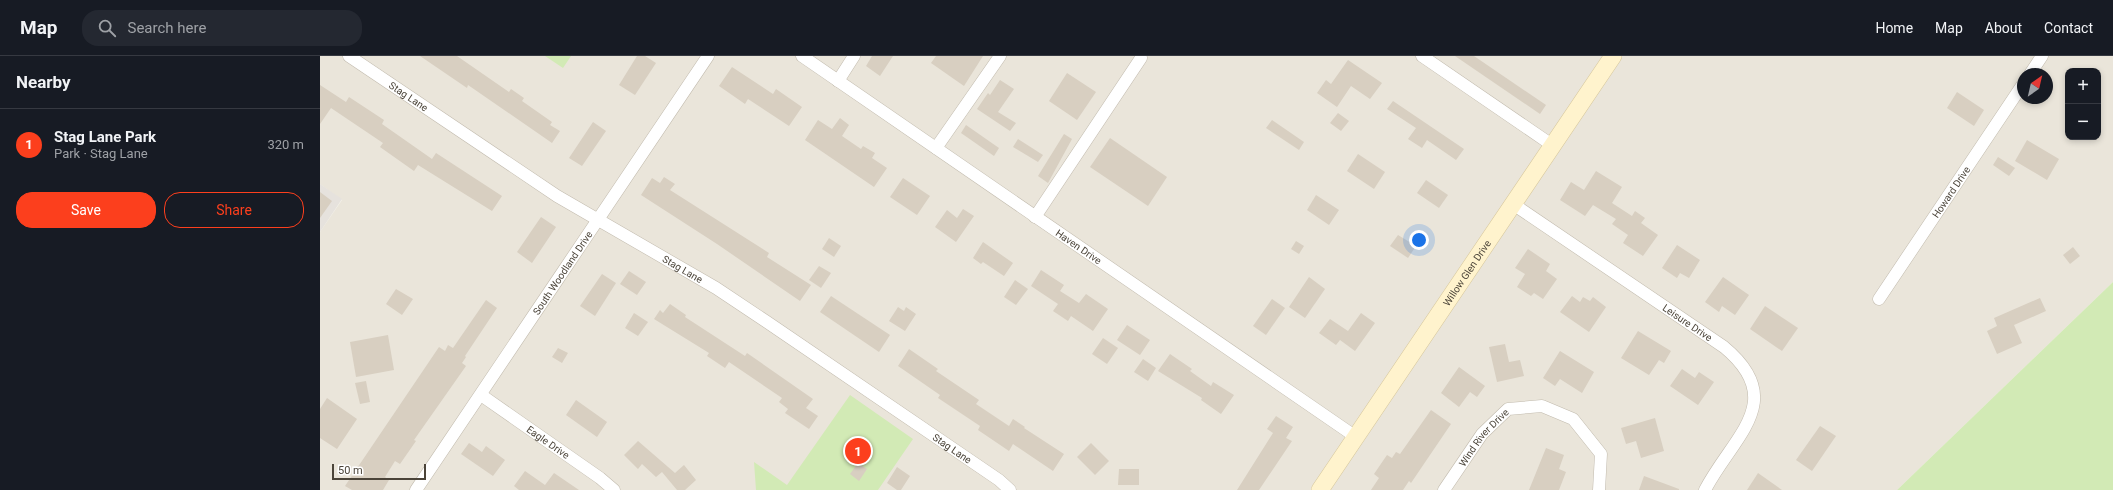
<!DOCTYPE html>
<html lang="en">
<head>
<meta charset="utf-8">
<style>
	:root { --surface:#171b24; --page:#242831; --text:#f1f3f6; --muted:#9ea1a6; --line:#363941; --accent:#fc3f1d }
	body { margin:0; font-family:Roboto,sans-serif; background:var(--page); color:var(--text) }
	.controls { position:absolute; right:12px; top:12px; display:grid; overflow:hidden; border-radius:8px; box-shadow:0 2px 6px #0003 }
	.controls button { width:36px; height:36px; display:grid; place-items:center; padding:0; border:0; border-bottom:1px solid var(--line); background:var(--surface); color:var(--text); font:20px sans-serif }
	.compass { position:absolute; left:1697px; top:12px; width:36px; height:36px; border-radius:50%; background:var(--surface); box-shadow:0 2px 6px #0003; rotate:34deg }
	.scale { position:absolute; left:12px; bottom:10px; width:94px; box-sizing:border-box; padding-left:4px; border:2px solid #4b4439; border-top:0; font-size:11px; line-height:14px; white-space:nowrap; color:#4b4439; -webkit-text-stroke:3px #fff; paint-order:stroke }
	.you { position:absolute; left:1099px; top:184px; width:14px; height:14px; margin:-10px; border:3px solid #fff; border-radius:50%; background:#1a73e8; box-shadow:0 0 0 6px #1a73e833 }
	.badge { display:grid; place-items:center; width:26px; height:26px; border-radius:50%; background:var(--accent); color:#fff; font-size:13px; font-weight:700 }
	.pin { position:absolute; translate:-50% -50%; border:2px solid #fff; box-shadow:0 1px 4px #0006 }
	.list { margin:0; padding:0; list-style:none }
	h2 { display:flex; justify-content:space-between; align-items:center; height:52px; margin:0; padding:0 16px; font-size:17px }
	h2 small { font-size:13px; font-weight:400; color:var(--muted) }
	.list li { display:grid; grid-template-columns:26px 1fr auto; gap:12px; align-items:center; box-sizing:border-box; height:72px; padding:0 16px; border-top:1px solid var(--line) }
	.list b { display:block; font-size:15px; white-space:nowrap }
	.list p { margin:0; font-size:13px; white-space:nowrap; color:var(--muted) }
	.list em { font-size:13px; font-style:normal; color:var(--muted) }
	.actions { display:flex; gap:8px; padding:12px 16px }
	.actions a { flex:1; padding:9px 0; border:1px solid var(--accent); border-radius:16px; text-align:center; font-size:14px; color:var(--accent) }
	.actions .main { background:var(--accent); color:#fff }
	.icon { flex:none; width:22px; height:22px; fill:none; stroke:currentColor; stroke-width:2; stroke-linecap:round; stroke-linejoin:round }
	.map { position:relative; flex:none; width:1793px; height:434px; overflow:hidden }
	header { display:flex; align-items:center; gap:24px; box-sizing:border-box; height:56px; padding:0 20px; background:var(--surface); border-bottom:1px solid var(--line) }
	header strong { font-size:19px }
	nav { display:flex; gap:22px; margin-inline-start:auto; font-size:14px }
	.search { width:280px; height:36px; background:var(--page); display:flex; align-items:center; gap:10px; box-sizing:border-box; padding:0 14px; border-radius:16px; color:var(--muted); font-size:15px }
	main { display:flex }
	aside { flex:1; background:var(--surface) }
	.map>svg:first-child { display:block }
	.residential { fill:#eae5da; fill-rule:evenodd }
	.industrial { fill:#e6e2dd }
	.green { fill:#d2eab5 }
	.building { fill:#d8cfc1 }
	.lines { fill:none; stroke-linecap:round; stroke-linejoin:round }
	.minor-casing { stroke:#c2bbae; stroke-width:13 }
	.secondary-casing { stroke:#d6c79b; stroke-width:18 }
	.minor { stroke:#fff; stroke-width:12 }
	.secondary { stroke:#fff3cd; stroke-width:17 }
	.labels { text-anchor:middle; stroke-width:4; stroke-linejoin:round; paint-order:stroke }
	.street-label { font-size:10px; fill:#4b4439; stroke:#fff }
</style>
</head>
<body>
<header>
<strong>Map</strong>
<div class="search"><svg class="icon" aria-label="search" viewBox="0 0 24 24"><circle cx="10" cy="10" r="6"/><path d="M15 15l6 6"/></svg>Search here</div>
<nav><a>Home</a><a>Map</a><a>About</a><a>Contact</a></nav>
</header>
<main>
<aside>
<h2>Nearby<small></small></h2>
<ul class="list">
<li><span class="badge">1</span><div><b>Stag Lane Park</b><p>Park · Stag Lane</p></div><em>320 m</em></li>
</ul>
<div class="actions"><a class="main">Save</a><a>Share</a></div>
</aside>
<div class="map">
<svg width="1793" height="434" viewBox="0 0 1793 434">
	<rect width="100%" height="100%" fill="#f6f3ec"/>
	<path class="residential" d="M0,0H1793V226L1577,434H0V176L22,144L0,128ZM1748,15H1778V81H1748ZM1703,18H1727V42H1703Z"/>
	<polygon class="industrial" points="0,128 22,143 0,176"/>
	<g class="green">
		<polygon points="225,0 251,0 243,12"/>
		<polygon points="1793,226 1793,434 1577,434"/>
		<polygon points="530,339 593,383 558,434 436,434 434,406 467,429"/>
	</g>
	<g class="building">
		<polygon points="100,0 137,0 189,36 191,33 204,42 202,45 232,66 230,69 240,75 232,87 148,29 147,32"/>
		<polygon points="317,0 325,0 336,7 315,39 299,29"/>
		<polygon points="552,0 573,0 560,20 546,10"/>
		<polygon points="616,0 663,0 644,30 611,7"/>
		<polygon points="1135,0 1154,0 1226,49 1220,58"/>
		<polygon points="1028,4 1062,27 1050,43 1031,30 1017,51 997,37 1006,24 1011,28"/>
		<polygon points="412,11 453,38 456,33 482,51 469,70 428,43 425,48 399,30"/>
		<polygon points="747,17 776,36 757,64 729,45"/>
		<polygon points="680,24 694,33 678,56 696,67 690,75 657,53 668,37 670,39"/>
		<polygon points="0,29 26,46 29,41 64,64 62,68 112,103 116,97 182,140 172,155 98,109 94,115 60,91 63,87 11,52 0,68"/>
		<polygon points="1637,36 1664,54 1654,70 1627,52"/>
		<polygon points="1073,45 1144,93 1136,104 1107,84 1102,92 1088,83 1096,72 1067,53"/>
		<polygon points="1018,57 1029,65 1021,75 1010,67"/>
		<polygon points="520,62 529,69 522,80 541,93 543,90 555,97 552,102 567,112 554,131 485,84 498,64 512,73"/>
		<polygon points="952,64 984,86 979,94 946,72"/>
		<polygon points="273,66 286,75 262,110 249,102"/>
		<polygon points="646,69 679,92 674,100 641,77"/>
		<polygon points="744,78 752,83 728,127 718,120"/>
		<polygon points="790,82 847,121 828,150 770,111"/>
		<polygon points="698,83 723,99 718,106 693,91"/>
		<polygon points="1707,84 1739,103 1727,124 1695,105"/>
		<polygon points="1038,98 1065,116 1054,133 1027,115"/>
		<polygon points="1678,101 1695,112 1689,120 1673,109"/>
		<polygon points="1276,115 1302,131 1292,147 1312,160 1315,155 1325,162 1321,167 1338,179 1323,200 1303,187 1308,179 1292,168 1296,163 1273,149 1265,160 1240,144 1251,126 1264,134"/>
		<polygon points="344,121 355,128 350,134 449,197 447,201 491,229 480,245 397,188 321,139 332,122 340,127"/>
		<polygon points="583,122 610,140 597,159 570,141"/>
		<polygon points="1106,124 1128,139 1119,152 1097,137"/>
		<polygon points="0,136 12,145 0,162"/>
		<polygon points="996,139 1019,154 1009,169 987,154"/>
		<polygon points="643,153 654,160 636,186 615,171 627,154 637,162"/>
		<polygon points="221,161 236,171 212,207 197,196"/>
		<polygon points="1078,179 1096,190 1088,202 1070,190"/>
		<polygon points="509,182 521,190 514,201 502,193"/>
		<polygon points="976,185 984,190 979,198 971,193"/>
		<polygon points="663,186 693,207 684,220 663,206 661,208 653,202"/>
		<polygon points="1357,189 1380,204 1369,222 1360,217 1357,222 1342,212"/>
		<polygon points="1753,191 1760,200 1750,208 1743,199"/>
		<polygon points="1208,193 1230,208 1226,215 1237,223 1223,243 1214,237 1211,240 1197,231 1205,218 1195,212"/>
		<polygon points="499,210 511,217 501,232 489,224"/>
		<polygon points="721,214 744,229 740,235 759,247 766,238 788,253 773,275 751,260 748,265 733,255 738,248 711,230"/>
		<polygon points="309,215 326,226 317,239 300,228"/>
		<polygon points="282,218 296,227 275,260 260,250"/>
		<polygon points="989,221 1005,233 985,262 969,251"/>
		<polygon points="1403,221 1429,239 1415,259 1402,250 1399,256 1385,246"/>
		<polygon points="695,224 708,233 696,249 684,241"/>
		<polygon points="76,233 93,243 82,259 66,248"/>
		<polygon points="511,240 570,279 559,296 500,256"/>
		<polygon points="1252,240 1260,246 1263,241 1270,245 1273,241 1286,251 1269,276 1240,256"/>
		<polygon points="1720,242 1726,255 1694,269 1702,287 1677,298 1667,275 1677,270 1674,262"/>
		<polygon points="952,243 965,252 946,279 933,270"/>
		<polygon points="166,244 177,252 145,300 146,301 142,307 146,310 94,384 96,385 80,408 75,405 65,421 69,424 63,434 32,434 25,430 119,291 125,295 128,289 133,292"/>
		<polygon points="350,248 366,259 365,261 425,300 427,297 493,343 486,352 498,360 489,373 465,357 468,353 459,346 462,342 409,306 405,312 387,300 389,297 334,263 340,254 343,257"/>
		<polygon points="1445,250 1478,272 1462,295 1430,273"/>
		<polygon points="578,251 584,255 586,251 596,258 585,275 569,265"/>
		<polygon points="314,257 328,266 318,280 305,272"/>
		<polygon points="1041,257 1055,267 1035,295 1020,284 1016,289 999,277 1010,263 1028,275"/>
		<polygon points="807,269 830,284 820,299 797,284"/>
		<polygon points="1318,275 1351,295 1344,307 1339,304 1329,319 1301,302"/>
		<polygon points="68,279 74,314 36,321 30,286"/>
		<polygon points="783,282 798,292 787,308 772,298"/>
		<polygon points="1185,288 1189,306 1200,304 1204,320 1177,326 1169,291"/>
		<polygon points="238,292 248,297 242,307 232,301"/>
		<polygon points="589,293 618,313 616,315 659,344 656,348 689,370 693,363 705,371 704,372 744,398 733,415 693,388 689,395 658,374 660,370 618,342 620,339 578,310"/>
		<polygon points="1240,295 1274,316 1262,337 1240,323 1235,330 1223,322"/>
		<polygon points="850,298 872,313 870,315 891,330 893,326 914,339 901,358 881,344 882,342 838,315"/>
		<polygon points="823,303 836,312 828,325 814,316"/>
		<polygon points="1139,311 1165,330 1157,341 1150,336 1139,351 1121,337"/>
		<polygon points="1362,313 1375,322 1379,316 1394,326 1378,349 1350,330"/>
		<polygon points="46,325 50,346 40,348 35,327"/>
		<polygon points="7,342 37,363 17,393 0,382 0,353"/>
		<polygon points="256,344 287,366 277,381 246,359"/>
		<polygon points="1111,354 1131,368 1091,427 1089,425 1083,434 1051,434 1059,422 1054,418 1067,399 1072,402 1076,396 1080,398"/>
		<polygon points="956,360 973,371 966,382 972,385 939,434 917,434 953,377 947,373"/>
		<polygon points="1335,362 1344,395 1321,402 1316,385 1306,388 1301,372"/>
		<polygon points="1500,370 1516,380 1492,415 1476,404"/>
		<polygon points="318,385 355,417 364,409 376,424 365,434 357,434 342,416 336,421 322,408 318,413 304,399"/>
		<polygon points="149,387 162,396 166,390 185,404 173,420 141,398"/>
		<polygon points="771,387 789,405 775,419 757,401"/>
		<polygon points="1226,392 1244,399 1239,413 1246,416 1239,434 1209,434"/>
		<polygon points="538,407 547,413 539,425 530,418"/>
		<polygon points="577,411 590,420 581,434 577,434 567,427"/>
		<polygon points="799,413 819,413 819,429 798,429"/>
		<polygon points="205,415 225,429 234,417 259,434 199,434 194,430"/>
		<polygon points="1438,417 1462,434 1427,434"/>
		<polygon points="1324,420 1359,433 1359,434 1319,434"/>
	</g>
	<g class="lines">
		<defs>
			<g id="minor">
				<path id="s1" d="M29,0L237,140L396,232L447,266L679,424L690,434"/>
				<path id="s2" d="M482,0L1036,381"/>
				<polyline points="1102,0 1232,89"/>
				<polyline points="1710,18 1722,0"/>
				<polyline points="518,25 534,0"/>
				<polyline points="616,92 680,0"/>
				<path id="s3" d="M1193,148L1404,291C1469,345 1413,380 1385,434"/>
				<polyline points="715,161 821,2"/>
				<path id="s4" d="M1559,243L1703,28"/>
				<path id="s5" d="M161,339L280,422L294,434"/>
				<path id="s6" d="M96,434C194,290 290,144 388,0"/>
				<path id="s7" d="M1124,434L1162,378L1188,353L1222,350L1253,363L1281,398L1279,434"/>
			</g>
			<g id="secondary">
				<path id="s8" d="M1000,434L1293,0"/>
			</g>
		</defs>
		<use href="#minor" class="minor-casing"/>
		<use href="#secondary" class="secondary-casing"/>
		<use href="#minor" class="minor"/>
		<use href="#secondary" class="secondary"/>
	</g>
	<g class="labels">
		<g class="street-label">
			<text dy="4" stroke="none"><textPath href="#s1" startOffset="72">Stag Lane</textPath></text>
			<text dy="4" stroke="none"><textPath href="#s4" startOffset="129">Howard Drive</textPath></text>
			<text dy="4" stroke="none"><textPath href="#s2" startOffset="336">Haven Drive</textPath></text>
			<text dy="4" stroke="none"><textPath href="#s1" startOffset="396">Stag Lane</textPath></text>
			<text dy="4" stroke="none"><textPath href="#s6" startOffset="262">South Woodland Drive</textPath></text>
			<text dy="4" stroke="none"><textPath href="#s8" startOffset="262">Willow Glen Drive</textPath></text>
			<text dy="4" stroke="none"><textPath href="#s3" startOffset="211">Leisure Drive</textPath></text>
			<text dy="4" stroke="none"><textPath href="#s7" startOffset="66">Wind River Drive</textPath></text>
			<text dy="4" stroke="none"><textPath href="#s5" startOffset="82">Eagle Drive</textPath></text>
			<text dy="4" stroke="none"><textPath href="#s1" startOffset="720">Stag Lane</textPath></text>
		</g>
	</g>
</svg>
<div class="controls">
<button>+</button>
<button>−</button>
</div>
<svg class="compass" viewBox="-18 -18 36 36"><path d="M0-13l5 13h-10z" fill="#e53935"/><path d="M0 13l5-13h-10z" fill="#9ea1a6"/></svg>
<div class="scale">50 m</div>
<div class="you"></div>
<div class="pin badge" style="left:538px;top:395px">1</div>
</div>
</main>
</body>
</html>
